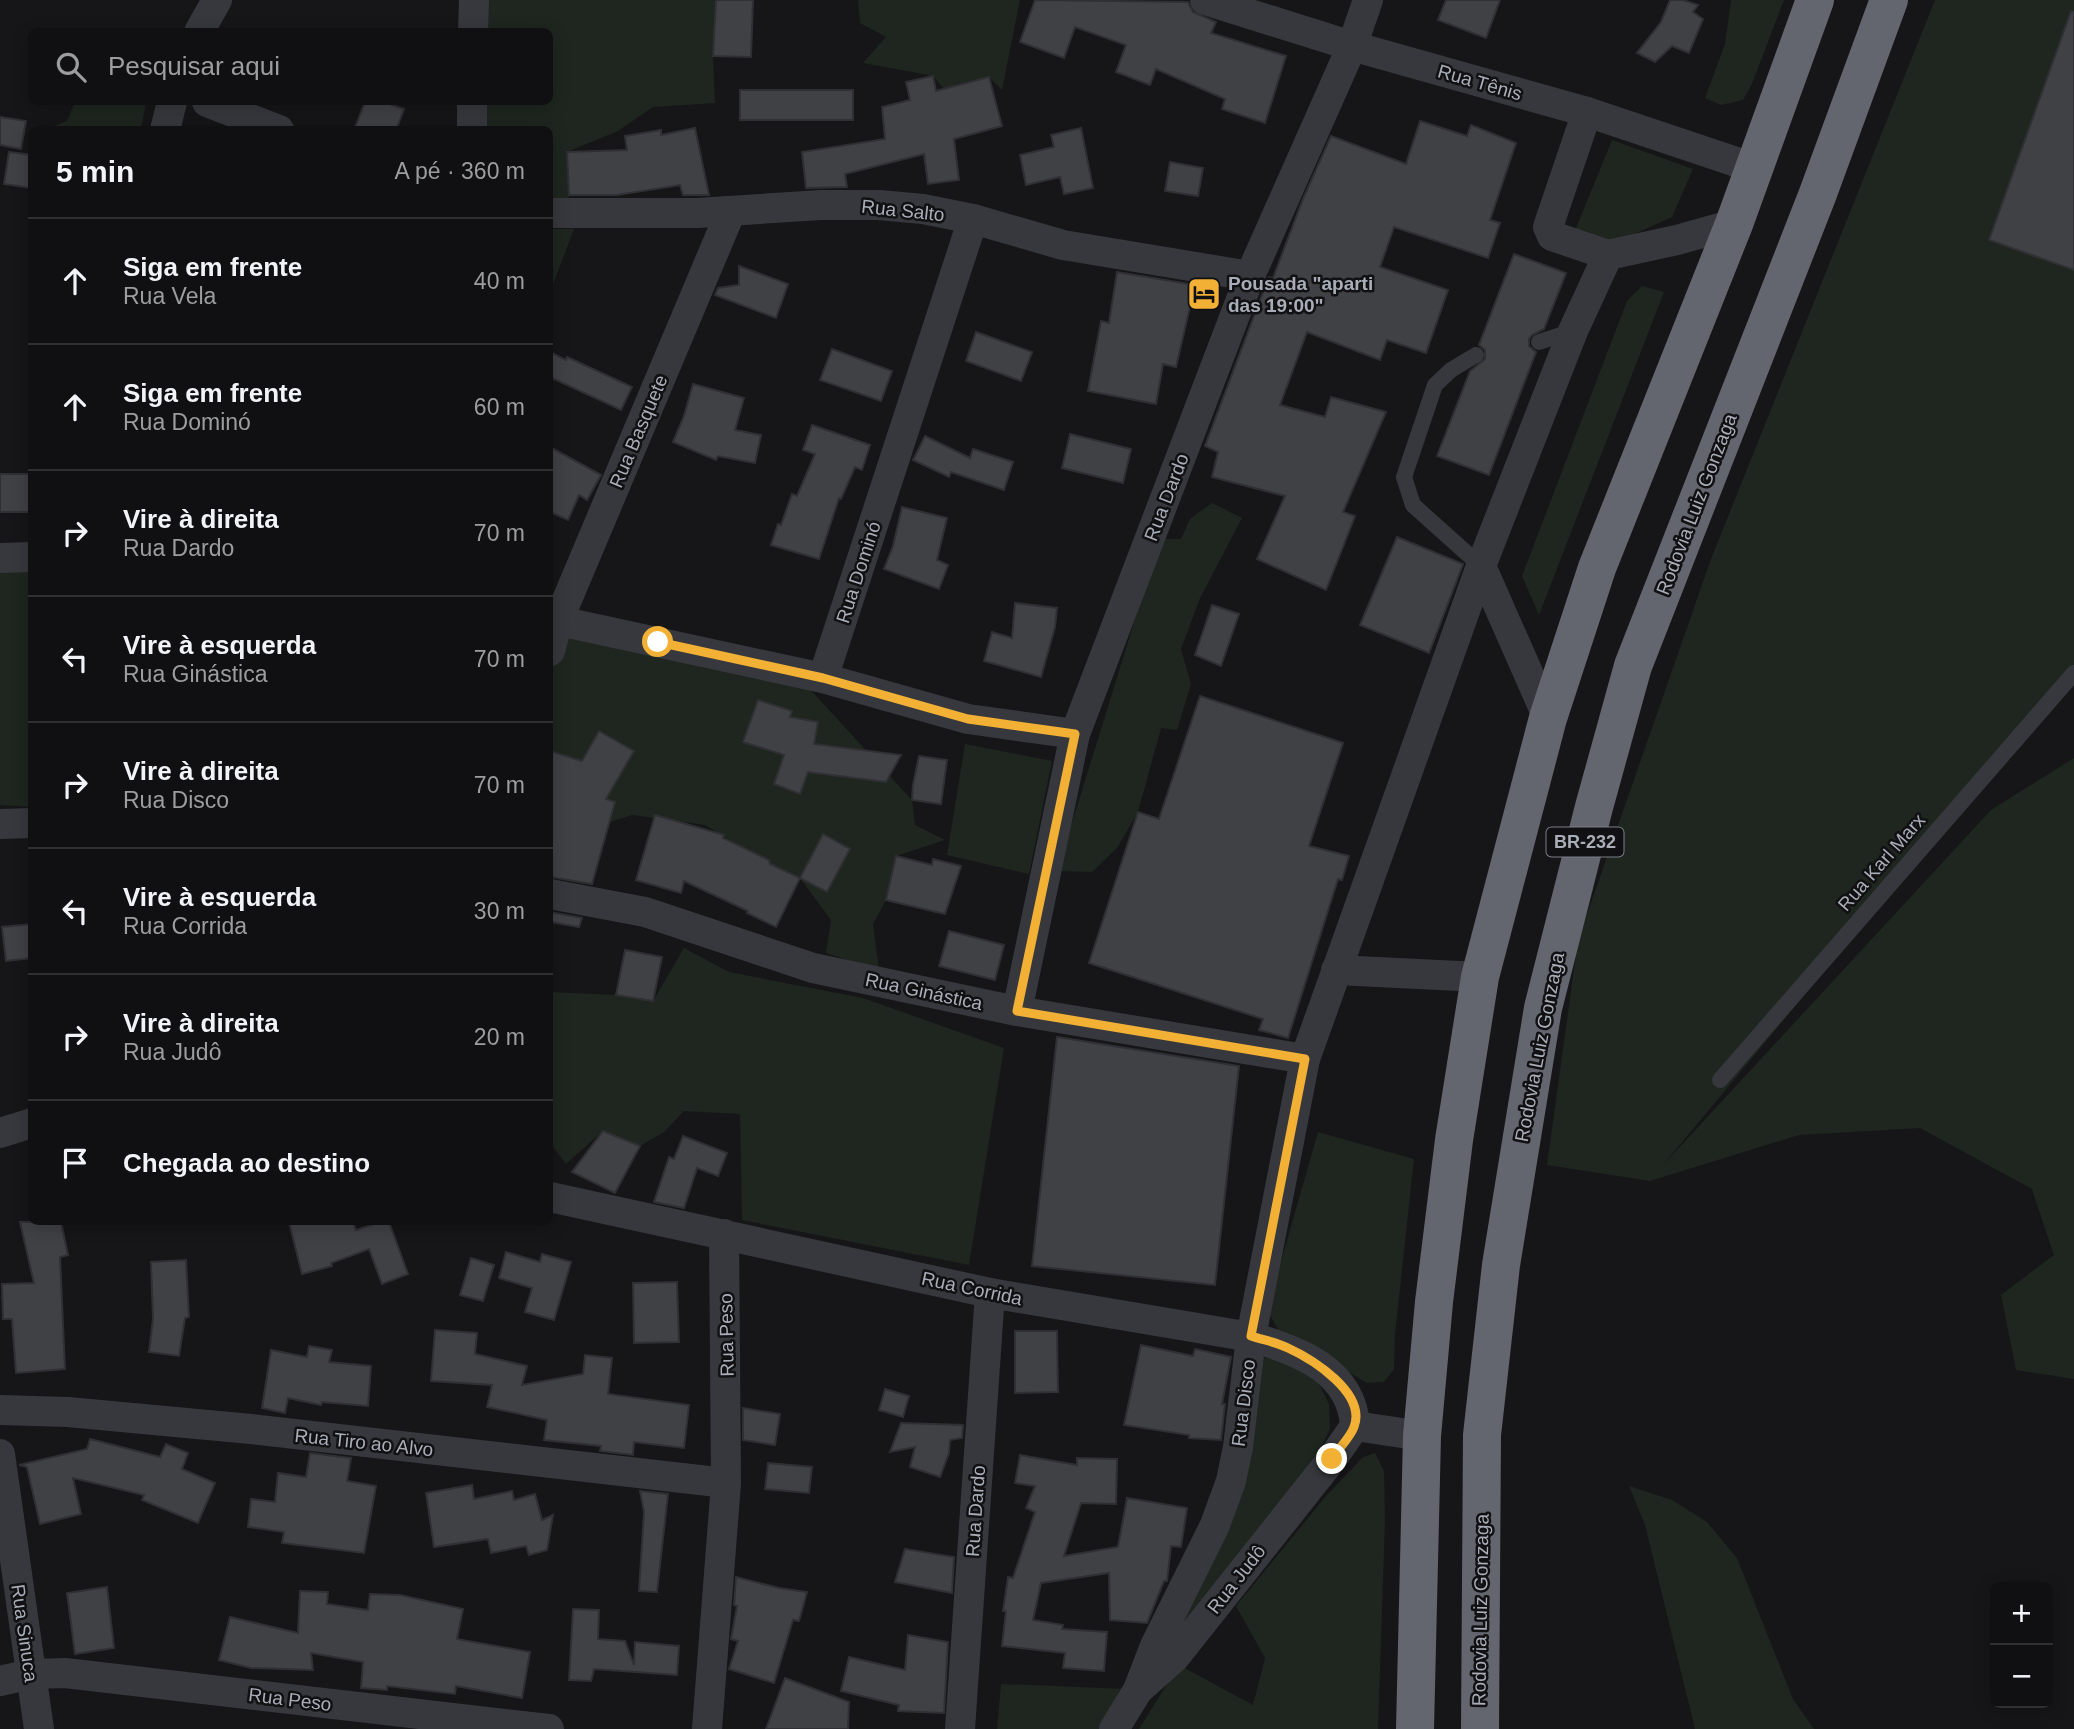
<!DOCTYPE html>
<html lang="pt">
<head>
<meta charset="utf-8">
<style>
	:root { --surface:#101012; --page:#19191b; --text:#f1f3f6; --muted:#9c9d9f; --line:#303032 }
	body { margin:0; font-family:Helvetica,sans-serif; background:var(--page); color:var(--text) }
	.controls { position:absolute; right:21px; bottom:21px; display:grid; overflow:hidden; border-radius:10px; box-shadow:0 4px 18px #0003 }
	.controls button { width:63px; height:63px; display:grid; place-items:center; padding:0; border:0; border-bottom:2px solid var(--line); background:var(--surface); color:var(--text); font:35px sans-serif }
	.stop { position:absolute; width:21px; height:21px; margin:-16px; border:5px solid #f2b134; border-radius:50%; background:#fff }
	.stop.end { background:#f2b134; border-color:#fff; box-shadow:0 2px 7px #0008 }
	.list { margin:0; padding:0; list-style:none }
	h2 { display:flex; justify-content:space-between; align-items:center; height:91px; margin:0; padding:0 28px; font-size:30px }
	h2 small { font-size:23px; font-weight:400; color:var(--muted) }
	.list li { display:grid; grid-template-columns:46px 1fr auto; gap:21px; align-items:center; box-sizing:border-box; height:126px; padding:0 28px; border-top:2px solid var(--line) }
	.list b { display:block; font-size:26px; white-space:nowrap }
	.list p { margin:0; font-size:23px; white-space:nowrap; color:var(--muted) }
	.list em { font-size:23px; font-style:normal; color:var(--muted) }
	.icon { flex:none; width:38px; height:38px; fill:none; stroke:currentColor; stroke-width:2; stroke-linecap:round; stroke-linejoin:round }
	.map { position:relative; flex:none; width:2074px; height:1729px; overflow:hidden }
	.search { position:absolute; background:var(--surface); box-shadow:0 4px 18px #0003; left:28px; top:28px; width:525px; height:77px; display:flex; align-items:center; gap:18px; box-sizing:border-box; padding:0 24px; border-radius:10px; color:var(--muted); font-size:26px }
	.panel { position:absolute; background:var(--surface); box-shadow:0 4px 18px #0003; left:28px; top:126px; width:525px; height:1099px; border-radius:10px }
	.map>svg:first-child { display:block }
	.green { fill:#1e261f }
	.building { fill:#404145; stroke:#303034; stroke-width:2 }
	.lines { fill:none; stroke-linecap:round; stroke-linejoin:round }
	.lane { stroke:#37383d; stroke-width:16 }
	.street { stroke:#37383d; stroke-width:30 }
	.highway { stroke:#63666e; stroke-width:38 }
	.route { stroke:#f2b134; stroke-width:9 }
	.labels { text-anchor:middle; stroke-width:5; stroke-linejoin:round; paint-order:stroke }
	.shield { fill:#111113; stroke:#7b7e86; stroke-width:2 }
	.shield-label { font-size:18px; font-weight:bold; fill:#a8adb8 }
	.street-label { font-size:19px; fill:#a8adb8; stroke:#111113 }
	.poi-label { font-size:19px; font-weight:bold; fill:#a8adb8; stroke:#111113; text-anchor:start }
</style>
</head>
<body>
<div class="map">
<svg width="2074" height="1729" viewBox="0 0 2074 1729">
	<rect width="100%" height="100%" fill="#161618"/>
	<g class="green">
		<polygon points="482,0 716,0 713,56 715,103 653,107 618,131 567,152 569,205 550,205 550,130 481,130 481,102 550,102 550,32 482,31"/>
		<polygon points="858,0 1020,0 1002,90 989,77 945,90 933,76 863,63 886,37 860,23"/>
		<polygon points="1731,0 1784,0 1752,84 1743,100 1721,105 1705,98 1725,44"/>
		<polygon points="1935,0 2074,0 2074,666 2050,700 1663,1165 1991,810 2074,758 2074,1379 2016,1370 2001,1295 2054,1255 2032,1189 1920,1128 1799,1135 1650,1181 1547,1165 1578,940 1711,559"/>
		<polygon points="75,102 146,102 141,129 46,129 67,121"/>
		<polygon points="1612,140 1693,169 1672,217 1603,248 1572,238"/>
		<polygon points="550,229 574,229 550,292"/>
		<polygon points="1642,286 1664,292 1539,615 1522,576 1627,301"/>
		<polygon points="1212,503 1242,518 1200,598 1181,649 1191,684 1177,730 1161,728 1138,812 1117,848 1092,872 1057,871 1160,539 1181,539 1190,519"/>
		<polygon points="31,557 31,807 0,805 0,558"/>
		<polygon points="550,619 794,672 912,800 915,825 945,840 896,856 886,900 873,924 879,970 826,953 831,920 800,878 770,864 705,825 632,815 550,841"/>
		<polygon points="965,744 1052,761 1029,874 947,855"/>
		<polygon points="684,948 729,972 863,998 1004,1048 969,1265 742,1220 740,1114 684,1111 664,1132 640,1146 603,1131 566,1164 550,1143 550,992 616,995 653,1001"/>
		<polygon points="1318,1132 1414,1159 1395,1334 1394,1369 1384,1382 1367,1383 1279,1331 1267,1310"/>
		<polygon points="1272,1357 1316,1378 1329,1404 1330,1429 1315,1461 1161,1652 1196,1588 1253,1359"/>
		<polygon points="1375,1453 1384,1471 1385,1521 1378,1729 1139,1729 1179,1665 1253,1705 1265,1658 1236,1606 1326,1496 1363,1457"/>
		<polygon points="1629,1486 1672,1500 1707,1522 1737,1558 1793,1699 1814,1729 1695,1729 1645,1525"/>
		<polygon points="1001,1684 1127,1689 1105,1729 997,1729"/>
	</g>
	<g class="building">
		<polygon points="716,0 753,0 751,57 713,56"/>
		<polygon points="1035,0 1188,2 1193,12 1216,22 1211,33 1286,56 1265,123 1222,109 1225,99 1156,69 1150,85 1116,72 1126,45 1075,27 1064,58 1020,42"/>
		<polygon points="1446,0 1500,0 1486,38 1438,20"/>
		<polygon points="1670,0 1683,0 1698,5 1693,12 1703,19 1689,53 1672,46 1655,62 1637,53 1661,22"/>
		<polygon points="2071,11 2074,12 2074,270 1989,240"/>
		<polygon points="933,76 936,91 989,77 1002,126 954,139 959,180 928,184 924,154 845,174 847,187 806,188 802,152 885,139 882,107 910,100 906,82"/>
		<rect x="740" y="90" width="113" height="30"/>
		<polygon points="365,102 384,102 404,109 396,130 354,130"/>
		<polygon points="0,117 26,121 21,149 0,145"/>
		<polygon points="1420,121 1467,136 1471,125 1516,143 1490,220 1500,223 1488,258 1394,227 1380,267 1448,290 1426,353 1387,340 1380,360 1307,332 1280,405 1325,417 1331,397 1386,412 1343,512 1355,516 1326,590 1257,559 1285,496 1212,477 1218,452 1205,446 1268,279 1269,277 1273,278 1303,199 1331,136 1406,164"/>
		<polygon points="695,128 709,195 683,195 680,185 617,195 569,195 567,152 627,150 625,136 661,130 661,135"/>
		<polygon points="1081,128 1093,188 1064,194 1060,177 1026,185 1020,155 1054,147 1051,135"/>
		<polygon points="9,152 32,155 32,188 4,184"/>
		<polygon points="1170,162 1203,168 1198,196 1165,191"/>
		<polygon points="1514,254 1566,273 1544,329 1532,335 1529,339 1529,346 1536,352 1489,475 1437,456 1470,371 1485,359 1485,350 1479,345"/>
		<polygon points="739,266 788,284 776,318 715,295 718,288 739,285"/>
		<polygon points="1117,272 1195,285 1176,367 1163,364 1156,404 1088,391 1101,321 1109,323"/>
		<polygon points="976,332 1032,352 1021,381 966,361"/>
		<polygon points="832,349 892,371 881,401 820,380"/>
		<polygon points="550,352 566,360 567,357 632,387 621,410 550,377"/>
		<polygon points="693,384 744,398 735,430 761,435 755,463 718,456 716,460 673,442 684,416"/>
		<polygon points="812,425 870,445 862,470 855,467 841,499 839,498 819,559 771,545 778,524 781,525 792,494 797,496 815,454 803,450"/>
		<polygon points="1070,434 1131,449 1123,483 1062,468"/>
		<polygon points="925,436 970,458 973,449 1013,462 1004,490 951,472 949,477 913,460"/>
		<polygon points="550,447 601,475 587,500 579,495 568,520 550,512"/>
		<rect x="0" y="474" width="32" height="38"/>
		<polygon points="902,507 947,518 937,560 948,565 939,589 884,569 893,546"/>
		<polygon points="1397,537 1463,564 1429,653 1360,625"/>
		<polygon points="1015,603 1057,608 1055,627 1041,677 984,661 992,632 1012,638"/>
		<polygon points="1212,605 1239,614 1221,666 1195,655"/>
		<polygon points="1200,696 1343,743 1309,846 1349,856 1342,880 1338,879 1288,1038 1259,1030 1263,1019 1089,963 1138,812 1159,819"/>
		<polygon points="758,700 792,711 790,717 818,722 814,744 901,755 886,782 808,772 800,794 774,784 784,755 743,742"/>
		<polygon points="599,731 634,751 606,799 615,802 592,884 550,877 550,751 582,761"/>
		<polygon points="919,756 947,760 941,804 912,800 913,785"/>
		<polygon points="655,815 724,835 723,838 769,860 770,864 800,878 776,927 747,913 748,911 684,881 681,893 636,880"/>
		<polygon points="823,834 850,849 827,892 800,878"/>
		<polygon points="896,856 932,865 933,859 961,866 945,914 886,900"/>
		<polygon points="550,912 582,918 579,927 550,922"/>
		<polygon points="32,924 32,958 6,961 2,927"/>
		<polygon points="949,931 1004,945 995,980 939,966"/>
		<polygon points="625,950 662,957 653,1001 616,995"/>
		<polygon points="1057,1037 1239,1066 1215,1285 1032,1266"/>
		<polygon points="603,1131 640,1146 615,1193 572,1172"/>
		<polygon points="683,1136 727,1153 718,1176 697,1168 684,1208 654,1202 669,1157 674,1159"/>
		<polygon points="20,1222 61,1222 68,1255 60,1257 65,1369 16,1373 12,1319 3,1319 2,1284 34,1283"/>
		<polygon points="289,1222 353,1222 356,1230 380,1222 389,1222 408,1274 382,1284 369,1249 331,1263 332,1266 302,1274"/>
		<polygon points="506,1252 540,1262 542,1254 571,1262 554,1320 525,1312 532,1288 499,1278"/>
		<polygon points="471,1258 494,1265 483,1301 460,1295"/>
		<polygon points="186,1260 189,1317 185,1318 179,1356 149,1352 153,1319 151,1262"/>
		<polygon points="677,1282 679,1342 634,1343 633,1283"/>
		<polygon points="435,1330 477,1333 475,1354 527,1366 522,1385 583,1374 585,1355 612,1358 608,1394 689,1405 684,1448 634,1442 633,1455 600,1451 601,1446 544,1440 547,1420 487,1407 492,1385 431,1381"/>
		<polygon points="1015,1331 1057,1331 1058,1392 1015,1393"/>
		<polygon points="1141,1345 1193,1356 1195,1349 1231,1357 1222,1404 1225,1404 1221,1440 1189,1438 1189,1435 1124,1425"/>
		<polygon points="309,1346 332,1350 329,1362 371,1366 368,1406 322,1402 321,1405 288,1398 285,1413 262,1408 271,1350 307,1357"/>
		<polygon points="885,1389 909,1396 903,1417 879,1410"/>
		<polygon points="743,1408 780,1414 775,1445 743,1440"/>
		<polygon points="901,1423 963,1425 962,1438 950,1440 949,1453 940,1477 910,1467 915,1447 890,1452"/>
		<polygon points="90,1439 160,1457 166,1444 188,1453 182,1469 215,1483 198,1523 142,1500 144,1495 73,1478 81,1514 40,1524 27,1467 19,1465 87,1449"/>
		<polygon points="310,1453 351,1458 347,1481 376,1486 364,1553 282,1543 284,1532 248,1527 251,1499 275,1502 278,1473 306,1477"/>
		<polygon points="1020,1455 1077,1465 1077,1458 1117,1459 1116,1504 1081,1503 1064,1556 1118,1547 1127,1498 1187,1508 1181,1547 1171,1546 1167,1581 1164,1581 1147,1623 1110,1620 1109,1573 1041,1583 1033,1620 1063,1625 1062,1629 1107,1632 1104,1671 1063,1668 1065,1653 1002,1646 1006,1611 1003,1611 1008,1577 1013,1578 1035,1512 1026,1508 1035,1486 1015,1483"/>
		<polygon points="768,1463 812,1467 809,1493 765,1489"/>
		<polygon points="472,1485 474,1499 512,1491 514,1500 535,1494 542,1520 553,1515 547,1550 529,1555 526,1546 491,1553 488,1539 434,1547 426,1493"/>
		<polygon points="640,1491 668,1494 657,1592 639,1591 644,1512"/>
		<polygon points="905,1549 954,1557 952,1593 895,1582"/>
		<polygon points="736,1577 779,1588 807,1592 799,1621 793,1620 774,1683 729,1669 738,1641 731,1639 737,1606 734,1605"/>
		<polygon points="107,1587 114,1648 75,1654 67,1593"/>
		<polygon points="300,1591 328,1592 327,1604 368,1610 370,1594 400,1595 463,1609 457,1639 530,1652 522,1698 456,1686 455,1694 387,1686 387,1690 361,1688 363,1662 311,1653 313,1670 251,1668 219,1660 230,1617 298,1633"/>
		<polygon points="573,1609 599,1610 598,1639 625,1641 634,1665 635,1642 679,1646 677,1675 594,1669 591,1681 569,1680"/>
		<polygon points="908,1635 948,1642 944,1713 898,1711 899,1705 841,1691 849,1657 905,1670"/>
		<polygon points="785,1678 849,1702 848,1729 766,1729"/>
	</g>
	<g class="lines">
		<g class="lane">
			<polyline points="1539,342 1573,331"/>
			<polyline points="1476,355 1451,370 1435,385 1404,477 1413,505 1481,566"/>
			<polyline points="1720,1080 2074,673"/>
		</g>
		<g class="street">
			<polyline points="1205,0 1352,46 1587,112 1754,168"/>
			<polyline points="199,32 217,0"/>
			<polyline points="473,32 474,0"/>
			<polyline points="207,102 279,130"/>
			<polyline points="1587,112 1548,227 1552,236 1608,255 1677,240 1734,224"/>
			<polyline points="165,130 172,102"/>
			<polyline points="472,130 472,102"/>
			<polyline points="550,213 697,213 821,205 879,205 923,209 973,219 1063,245 1250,276"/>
			<polyline points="0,558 32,557"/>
			<polyline points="1481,566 1548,718"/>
			<polyline points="550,619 823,678 968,719 1075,734"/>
			<polyline points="550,651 558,621 731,211"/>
			<polyline points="823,678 973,219"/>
			<polyline points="0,824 32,823"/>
			<polyline points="550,894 645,912 813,968 1017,1011 1305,1059"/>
			<polyline points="1336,970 1480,977"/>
			<polyline points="1017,1011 1075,734 1250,276 1352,46 1368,0"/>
			<polyline points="0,1133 32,1123"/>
			<path d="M550,1197L990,1293L1251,1337C1297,1350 1352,1370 1355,1426"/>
			<polyline points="0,1410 68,1412 251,1429 726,1483"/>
			<polyline points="1355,1426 1422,1436"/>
			<polyline points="0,1454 39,1729"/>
			<polyline points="0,1681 31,1674 65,1673 549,1729"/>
			<polyline points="1138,1690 1155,1646 1215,1525 1231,1481 1238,1447 1251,1337 1305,1059 1481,566 1573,331 1608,255"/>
			<polyline points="707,1729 726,1483 724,1234"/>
			<polyline points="960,1729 990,1293"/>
			<polyline points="1114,1729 1138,1690 1175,1657 1332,1459 1355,1426"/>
		</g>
		<g class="highway">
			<polyline points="1415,1729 1422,1436 1434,1302 1454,1140 1480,977 1548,718 1597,568 1734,224 1815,0"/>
			<polyline points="1480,1729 1482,1435 1501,1265 1543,1008 1594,807 1633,666 1817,196 1889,0"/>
		</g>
	</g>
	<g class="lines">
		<path class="route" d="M658,642L823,678L968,719L1075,734L1017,1011L1305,1059L1251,1336C1263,1340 1276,1342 1288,1348C1312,1359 1367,1393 1354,1427C1350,1438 1338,1449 1332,1459"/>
	</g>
	<defs>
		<symbol id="hotel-square" viewBox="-11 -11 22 22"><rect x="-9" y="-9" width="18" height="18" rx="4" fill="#f2b134" stroke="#111113"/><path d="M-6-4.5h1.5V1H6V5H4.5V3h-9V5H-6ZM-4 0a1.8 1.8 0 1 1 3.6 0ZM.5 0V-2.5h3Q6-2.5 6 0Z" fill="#111"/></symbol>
	</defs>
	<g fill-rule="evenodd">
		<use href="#hotel-square" x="1185" y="275" width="38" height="38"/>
	</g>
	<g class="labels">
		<rect class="shield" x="1546.5" y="827.5" width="77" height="29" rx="5"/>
		<g class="shield-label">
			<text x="1585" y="848">BR-232</text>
		</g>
		<g class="street-label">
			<text transform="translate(1480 82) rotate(16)" y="7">Rua Tênis</text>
			<text transform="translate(903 210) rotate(6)" y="7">Rua Salto</text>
			<text transform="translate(638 431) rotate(-67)" y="7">Rua Basquete</text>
			<text transform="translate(1166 497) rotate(-69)" y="7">Rua Dardo</text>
			<text transform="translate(1696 504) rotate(-69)" y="7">Rodovia Luiz Gonzaga</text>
			<text transform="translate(858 572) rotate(-72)" y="7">Rua Dominó</text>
			<text transform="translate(1881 862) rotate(-49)" y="7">Rua Karl Marx</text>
			<text transform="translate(924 991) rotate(12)" y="7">Rua Ginástica</text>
			<text transform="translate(1539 1047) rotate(-79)" y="7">Rodovia Luiz Gonzaga</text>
			<text transform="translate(972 1288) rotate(12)" y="7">Rua Corrida</text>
			<text transform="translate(726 1335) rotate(-91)" y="7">Rua Peso</text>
			<text transform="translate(1243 1403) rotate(-83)" y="7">Rua Disco</text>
			<text transform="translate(364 1442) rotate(6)" y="7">Rua Tiro ao Alvo</text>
			<text transform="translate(975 1511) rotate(-86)" y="7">Rua Dardo</text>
			<text transform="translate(1236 1579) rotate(-52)" y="7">Rua Judô</text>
			<text transform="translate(1480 1610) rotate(-89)" y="7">Rodovia Luiz Gonzaga</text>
			<text transform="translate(25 1633) rotate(82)" y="7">Rua Sinuca</text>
			<text transform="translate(290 1699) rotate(7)" y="7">Rua Peso</text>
		</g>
		<g class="poi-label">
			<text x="1228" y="290">Pousada "aparti<tspan x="1228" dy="22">das 19:00"</tspan></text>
		</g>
	</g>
</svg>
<div class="controls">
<button>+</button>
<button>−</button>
</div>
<div class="stop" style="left:658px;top:642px"></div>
<div class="stop end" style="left:1332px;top:1459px"></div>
<div class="search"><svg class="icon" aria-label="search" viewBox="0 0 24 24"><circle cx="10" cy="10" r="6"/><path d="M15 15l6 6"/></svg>Pesquisar aqui</div>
<section class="panel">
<h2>5 min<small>A pé · 360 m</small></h2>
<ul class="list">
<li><svg class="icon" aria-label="ahead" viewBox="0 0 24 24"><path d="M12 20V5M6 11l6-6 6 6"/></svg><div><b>Siga em frente</b><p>Rua Vela</p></div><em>40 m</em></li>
<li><svg class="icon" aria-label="ahead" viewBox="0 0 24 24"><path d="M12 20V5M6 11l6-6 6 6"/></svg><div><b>Siga em frente</b><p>Rua Dominó</p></div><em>60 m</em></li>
<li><svg class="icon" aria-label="right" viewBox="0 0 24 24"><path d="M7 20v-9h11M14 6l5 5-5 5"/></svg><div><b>Vire à direita</b><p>Rua Dardo</p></div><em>70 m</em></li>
<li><svg class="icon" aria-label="left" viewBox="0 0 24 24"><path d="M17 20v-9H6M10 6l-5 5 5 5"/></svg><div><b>Vire à esquerda</b><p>Rua Ginástica</p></div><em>70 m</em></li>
<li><svg class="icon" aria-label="right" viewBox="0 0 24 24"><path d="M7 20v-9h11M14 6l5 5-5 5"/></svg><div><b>Vire à direita</b><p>Rua Disco</p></div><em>70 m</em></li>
<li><svg class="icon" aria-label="left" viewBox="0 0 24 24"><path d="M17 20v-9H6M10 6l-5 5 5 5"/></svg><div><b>Vire à esquerda</b><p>Rua Corrida</p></div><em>30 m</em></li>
<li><svg class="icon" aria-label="right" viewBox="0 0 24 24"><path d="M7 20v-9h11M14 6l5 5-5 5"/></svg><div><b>Vire à direita</b><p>Rua Judô</p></div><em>20 m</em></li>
<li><svg class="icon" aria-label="arrive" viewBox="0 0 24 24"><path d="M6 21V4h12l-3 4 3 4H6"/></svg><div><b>Chegada ao destino</b></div></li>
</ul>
</section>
</div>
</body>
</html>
